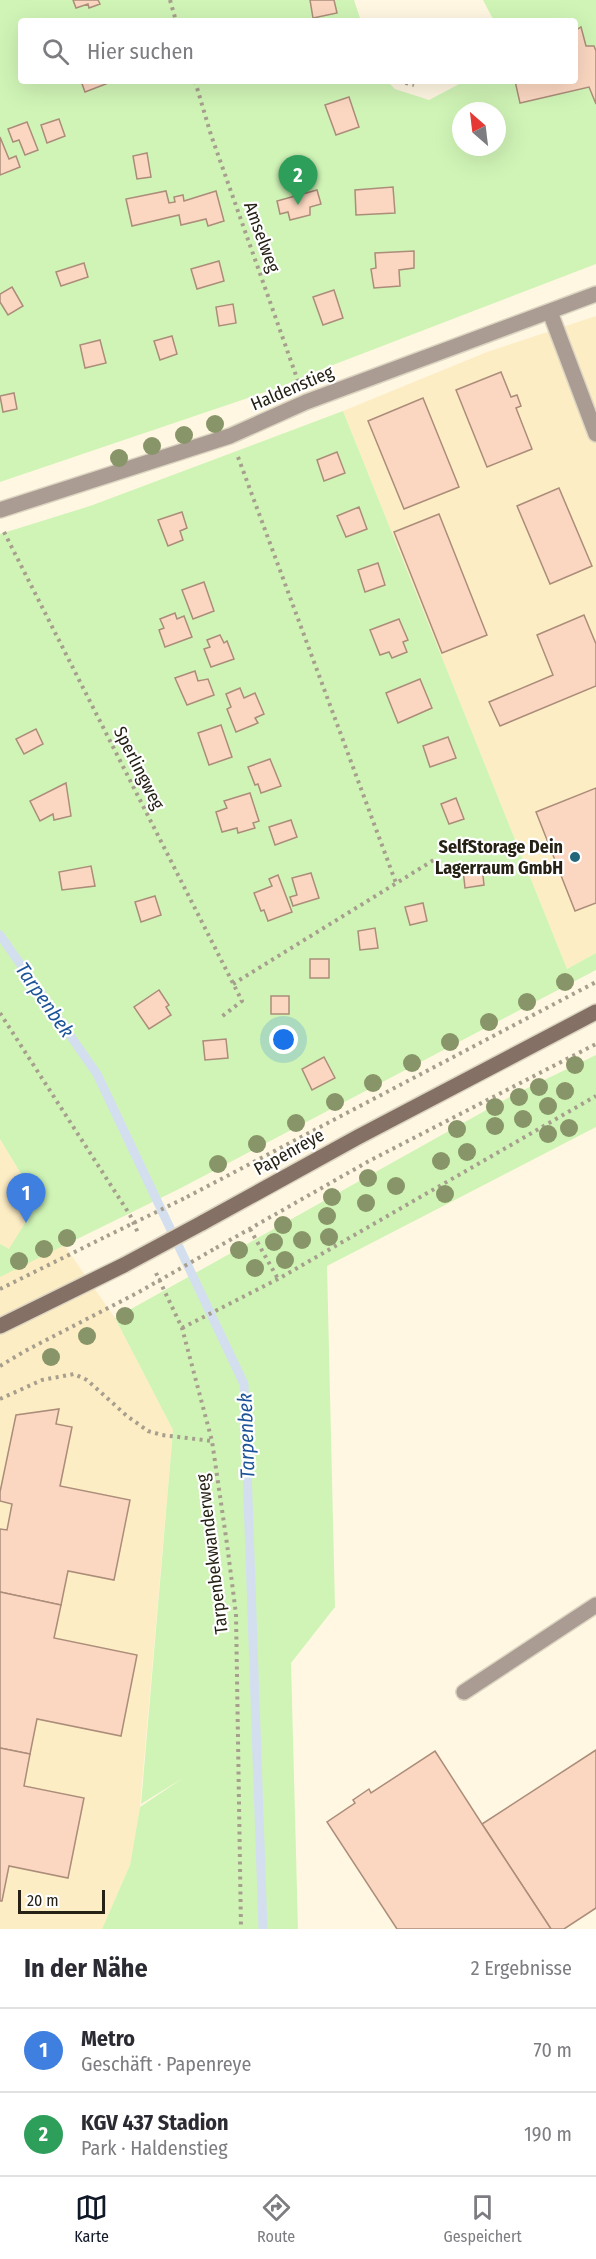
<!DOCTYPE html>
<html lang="de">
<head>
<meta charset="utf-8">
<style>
	:root { --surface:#fff; --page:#f7f7f7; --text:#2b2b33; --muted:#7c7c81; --line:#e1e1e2; --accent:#111827 }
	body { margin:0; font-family:"Fira Sans Condensed",sans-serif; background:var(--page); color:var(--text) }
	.compass { position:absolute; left:452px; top:102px; width:54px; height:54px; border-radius:50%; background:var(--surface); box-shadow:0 6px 24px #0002; rotate:332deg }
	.scale { position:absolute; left:18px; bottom:15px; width:87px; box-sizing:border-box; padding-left:6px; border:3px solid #262115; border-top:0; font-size:16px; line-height:21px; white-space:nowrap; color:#262115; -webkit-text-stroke:4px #fff; paint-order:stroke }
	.you { position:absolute; left:284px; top:1040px; width:21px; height:21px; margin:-15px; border:4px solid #fff; border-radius:50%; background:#1a73e8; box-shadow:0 0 0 9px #1a73e833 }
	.badge { display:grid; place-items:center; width:39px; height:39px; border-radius:50%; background:var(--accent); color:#fff; font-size:20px; font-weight:700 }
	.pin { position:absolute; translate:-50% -50px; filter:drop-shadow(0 2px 3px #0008) }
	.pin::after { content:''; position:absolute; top:32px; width:21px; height:18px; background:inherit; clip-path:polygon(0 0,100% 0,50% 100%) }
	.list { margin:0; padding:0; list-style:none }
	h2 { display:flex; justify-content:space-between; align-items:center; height:78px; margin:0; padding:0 24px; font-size:26px }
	h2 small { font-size:20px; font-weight:400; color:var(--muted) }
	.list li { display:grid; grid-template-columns:39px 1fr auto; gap:18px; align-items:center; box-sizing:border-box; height:84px; padding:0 24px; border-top:2px solid var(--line) }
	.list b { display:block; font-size:22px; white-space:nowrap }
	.list p { margin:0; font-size:20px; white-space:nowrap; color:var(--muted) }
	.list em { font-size:20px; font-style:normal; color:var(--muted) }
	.icon { flex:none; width:33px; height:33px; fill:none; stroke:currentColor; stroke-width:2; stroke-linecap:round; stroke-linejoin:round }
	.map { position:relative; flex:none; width:596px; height:1929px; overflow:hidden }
	.search { position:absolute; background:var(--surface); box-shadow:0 6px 24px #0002; left:18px; right:18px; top:18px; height:66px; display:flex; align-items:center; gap:15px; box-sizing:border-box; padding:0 21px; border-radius:6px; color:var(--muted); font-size:22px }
	.sheet { height:246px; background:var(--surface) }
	nav { display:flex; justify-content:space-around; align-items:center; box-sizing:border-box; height:84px; border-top:2px solid var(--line); background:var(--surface); font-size:16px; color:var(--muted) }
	nav a { display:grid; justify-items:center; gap:3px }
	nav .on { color:var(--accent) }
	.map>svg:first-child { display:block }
	.built { fill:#fdedc4 }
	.green { fill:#d0f4b6; fill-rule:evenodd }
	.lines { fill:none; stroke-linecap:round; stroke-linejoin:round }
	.stream { stroke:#d3dfef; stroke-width:9 }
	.building { fill:#fbd7c1; stroke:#ab8d7a; stroke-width:1.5 }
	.service-casing { stroke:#dcd5c1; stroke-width:18 }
	.minor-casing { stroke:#dcd5c1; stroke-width:18 }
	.secondary-casing { stroke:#dcd5c1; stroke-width:18 }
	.path { stroke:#a69f8e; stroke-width:4; stroke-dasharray:3 4.5; stroke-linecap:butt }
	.service { stroke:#aa9b93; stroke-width:15 }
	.minor { stroke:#aa9b93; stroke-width:15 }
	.secondary { stroke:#847064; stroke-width:15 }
	.secondary-bridge-casing { stroke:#dcd5c1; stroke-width:18; stroke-linecap:butt }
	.path-bridge { stroke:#a69f8e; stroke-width:4; stroke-dasharray:3 4.5; stroke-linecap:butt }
	.secondary-bridge { stroke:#847064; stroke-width:15 }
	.tree { fill:#889568 }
	.poi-dot { fill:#236679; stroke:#fff; stroke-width:2 }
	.labels { text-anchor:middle; stroke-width:4.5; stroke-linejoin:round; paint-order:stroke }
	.street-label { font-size:18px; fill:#262115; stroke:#fff }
	.poi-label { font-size:18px; font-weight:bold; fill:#262115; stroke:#fff; text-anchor:end }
	.water-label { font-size:20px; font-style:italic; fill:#1d5498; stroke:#fff }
</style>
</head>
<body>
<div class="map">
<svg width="596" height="1929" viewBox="0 0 596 1929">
	<rect width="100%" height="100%" fill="#fff7e2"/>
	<g class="built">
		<polygon points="596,316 596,953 567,969 343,411 487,352"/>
		<polygon points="0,1139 64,1245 115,1318 173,1430 140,1807 130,1865 102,1929 0,1929"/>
	</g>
	<g class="green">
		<path d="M0,0H354L361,21H21V81H387L395,89L429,100L465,81H575V21H494L483,0H596V264L312,373L283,386L0,482ZM461,111H497V147H461Z"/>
		<polygon points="343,411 567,969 596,953 596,970 179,1189 0,1277 0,1244 9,1249 38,1202 0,1139 0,534 90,506"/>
		<polygon points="596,1055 596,1127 327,1266 335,1607 291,1663 298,1929 102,1929 130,1865 140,1807 183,1778 141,1804 173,1430 115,1318 513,1095"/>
	</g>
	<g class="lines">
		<polyline class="stream" points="0,935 97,1074 244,1384 263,1929"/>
	</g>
	<g class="building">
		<polygon points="73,0 98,0 100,4 89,8 88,4 76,8"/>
		<polygon points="310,0 334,0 337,13 313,18"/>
		<polygon points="581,27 586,46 594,46 596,51 596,104 589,87 520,103 515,81 575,81 575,31"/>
		<polygon points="81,81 111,81 111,82 85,92"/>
		<polygon points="349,97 359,127 336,135 325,105"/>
		<polygon points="59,119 65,136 47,143 41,125"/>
		<polygon points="27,122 38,150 25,155 19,140 13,142 8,129"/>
		<polygon points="0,137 9,159 16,156 20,167 0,175"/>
		<polygon points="147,153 151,177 137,179 133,156"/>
		<polygon points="393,187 395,213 356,215 355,190"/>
		<polygon points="317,190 321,204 310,207 310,215 290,220 288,212 280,214 277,201"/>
		<polygon points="166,191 169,203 175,202 174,197 183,195 184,201 216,191 224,221 208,226 206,219 181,225 179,215 132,226 126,199"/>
		<polygon points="414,251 414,268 399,270 400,286 374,288 371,269 376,268 375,253"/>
		<polygon points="219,261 224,281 197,289 191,269"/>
		<polygon points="84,263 88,277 61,286 56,272"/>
		<polygon points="12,287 23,306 8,315 0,302 0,294"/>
		<polygon points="334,290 343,318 323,325 313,297"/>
		<polygon points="233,304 236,323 219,326 216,307"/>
		<polygon points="172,336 177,354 160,360 154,341"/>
		<polygon points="100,340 106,363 85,368 80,345"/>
		<polygon points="501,372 511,397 517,395 521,406 516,408 532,449 487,467 456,390"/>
		<polygon points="14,393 17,409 3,412 0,396"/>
		<polygon points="423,398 459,487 404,509 368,421"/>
		<polygon points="337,452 345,473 324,481 317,460"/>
		<polygon points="559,488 592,566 550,584 517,506"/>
		<polygon points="359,507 367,529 346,537 337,516"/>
		<polygon points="182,512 187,528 180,531 183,540 168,546 158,520"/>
		<polygon points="439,514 487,635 442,653 394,532"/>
		<polygon points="378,563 385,585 365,592 358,570"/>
		<polygon points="204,582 214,611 193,619 182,590"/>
		<polygon points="175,613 177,619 184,616 192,637 165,647 159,630 164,628 160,619"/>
		<polygon points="584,615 596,644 596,686 500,726 489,702 553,675 537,635"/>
		<polygon points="399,619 408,640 403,642 407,652 392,658 389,652 380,655 370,630"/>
		<polygon points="220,635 224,643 227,641 234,659 211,667 204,649 210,647 207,640"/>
		<polygon points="195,671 198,681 208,679 214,695 187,705 175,678"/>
		<polygon points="420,679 432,708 398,723 386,693"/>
		<polygon points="240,688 244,698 255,693 264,714 255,718 258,723 236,732 227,709 231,707 226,694"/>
		<polygon points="221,725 232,757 209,765 198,733"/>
		<polygon points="36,729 43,744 24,754 16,739"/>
		<polygon points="448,737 456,758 430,767 423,746"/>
		<polygon points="270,759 281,786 261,793 258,784 255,785 248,767"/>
		<polygon points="66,783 71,816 54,820 53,814 40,821 30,801"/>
		<polygon points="596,788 596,903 575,911 536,812"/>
		<polygon points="250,793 259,821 253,823 255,828 238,833 237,828 222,832 216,812 227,808 224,801"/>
		<polygon points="456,798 464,819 449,824 441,804"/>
		<polygon points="291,820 297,837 275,845 269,827"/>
		<polygon points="91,866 95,886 62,890 59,872"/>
		<polygon points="482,867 484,885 465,888 463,869"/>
		<polygon points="311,873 319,898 293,906 290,897 297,895 292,878"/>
		<polygon points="278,875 292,912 268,921 264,910 261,911 254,893 272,886 269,879"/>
		<polygon points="155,896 161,915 141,922 135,902"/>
		<polygon points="423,903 427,921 410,925 405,907"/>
		<polygon points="375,928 378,948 360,950 358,931"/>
		<rect x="310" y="959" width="19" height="19"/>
		<polygon points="159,990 169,1005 166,1007 171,1015 149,1029 134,1007"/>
		<rect x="271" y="996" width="18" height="18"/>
		<polygon points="226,1039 228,1058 205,1060 203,1041"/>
		<polygon points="324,1057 335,1078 312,1090 302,1069"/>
		<polygon points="59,1409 56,1424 72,1427 60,1486 130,1500 114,1580 68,1571 61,1605 0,1592 0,1529 7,1530 12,1504 0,1501 0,1492 16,1415"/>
		<polygon points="0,1592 61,1605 54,1638 137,1655 121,1736 37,1719 30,1754 0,1748"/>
		<polygon points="0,1748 30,1754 24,1786 84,1798 68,1878 9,1866 2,1901 0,1901"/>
		<polygon points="596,1750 596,1908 564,1929 551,1929 482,1824"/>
		<polygon points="435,1751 482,1824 551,1929 397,1929 327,1822 355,1803 353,1800 369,1789 371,1793"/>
	</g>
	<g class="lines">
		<defs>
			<polyline id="service" points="464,1692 596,1605"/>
			<g id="minor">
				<polyline points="550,312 596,434"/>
				<polyline points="0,510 230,436 306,402 596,294"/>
			</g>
			<g id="secondary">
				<polyline points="202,1223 358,1137 596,1012"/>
				<polyline points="0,1326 124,1265"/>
			</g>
		</defs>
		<use href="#service" class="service-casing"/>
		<use href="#minor" class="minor-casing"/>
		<use href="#secondary" class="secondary-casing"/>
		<g class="path">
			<polyline points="170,0 176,21"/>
			<polyline points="195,81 211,135 298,381"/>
			<polyline points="398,81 414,85"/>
			<polyline points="238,457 396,883"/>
			<polyline points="4,532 242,1001 220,1018"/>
			<polyline points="233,984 437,858"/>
			<polyline points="0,1013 130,1215 138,1233"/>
			<polyline points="187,1197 596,982"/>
			<polyline points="250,1229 278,1279"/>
			<polyline points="216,1248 369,1161 596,1044"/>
			<polyline points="156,1273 182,1328 212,1441 227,1544 236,1614 241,1929"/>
			<polyline points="0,1289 107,1236"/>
			<polyline points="182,1328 278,1279 596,1096"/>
			<polyline points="0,1366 25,1351 139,1292"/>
			<polyline points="0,1399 42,1380 74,1374 87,1380 127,1416 148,1431 162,1435 212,1441"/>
		</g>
		<use href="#service" class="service"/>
		<use href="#minor" class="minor"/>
		<use href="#secondary" class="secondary"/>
		<defs>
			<polyline id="secondary-bridge" points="124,1265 202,1223"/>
		</defs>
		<use href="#secondary-bridge" class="secondary-bridge-casing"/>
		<g class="path-bridge">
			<polyline points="107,1236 187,1197"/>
			<polyline points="139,1292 216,1248"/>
		</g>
		<use href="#secondary-bridge" class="secondary-bridge"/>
	</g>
	<g class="tree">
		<circle cx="215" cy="424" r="9"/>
		<circle cx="184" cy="435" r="9"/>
		<circle cx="152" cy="446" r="9"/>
		<circle cx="119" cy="458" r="9"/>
		<circle cx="565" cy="982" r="9"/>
		<circle cx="527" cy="1002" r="9"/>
		<circle cx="489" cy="1022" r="9"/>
		<circle cx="450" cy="1042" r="9"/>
		<circle cx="412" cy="1063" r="9"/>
		<circle cx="575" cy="1065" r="9"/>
		<circle cx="373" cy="1083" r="9"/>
		<circle cx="539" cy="1087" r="9"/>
		<circle cx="565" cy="1091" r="9"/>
		<circle cx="519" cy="1097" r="9"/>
		<circle cx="335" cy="1102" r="9"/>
		<circle cx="548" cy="1106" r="9"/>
		<circle cx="495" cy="1107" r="9"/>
		<circle cx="523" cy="1119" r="9"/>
		<circle cx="296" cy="1123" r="9"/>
		<circle cx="495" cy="1126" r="9"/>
		<circle cx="569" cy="1128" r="9"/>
		<circle cx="457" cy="1129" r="9"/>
		<circle cx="548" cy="1134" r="9"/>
		<circle cx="257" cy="1144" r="9"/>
		<circle cx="467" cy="1152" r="9"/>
		<circle cx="441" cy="1161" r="9"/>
		<circle cx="218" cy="1164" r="9"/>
		<circle cx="368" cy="1178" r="9"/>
		<circle cx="396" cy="1186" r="9"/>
		<circle cx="445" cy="1194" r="9"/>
		<circle cx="332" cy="1197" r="9"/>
		<circle cx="366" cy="1203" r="9"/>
		<circle cx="327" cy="1216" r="9"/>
		<circle cx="283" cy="1225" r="9"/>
		<circle cx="329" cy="1237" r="9"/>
		<circle cx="67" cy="1238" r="9"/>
		<circle cx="302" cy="1240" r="9"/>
		<circle cx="274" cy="1242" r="9"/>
		<circle cx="44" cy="1249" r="9"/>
		<circle cx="239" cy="1250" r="9"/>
		<circle cx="285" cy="1260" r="9"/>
		<circle cx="19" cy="1261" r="9"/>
		<circle cx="255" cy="1268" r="9"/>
		<circle cx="125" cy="1316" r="9"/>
		<circle cx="87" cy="1336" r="9"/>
		<circle cx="51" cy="1357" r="9"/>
	</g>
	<circle class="poi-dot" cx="575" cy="857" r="6"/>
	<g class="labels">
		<g class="street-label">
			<text transform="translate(262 237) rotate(70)" y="6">Amselweg</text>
			<text transform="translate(292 388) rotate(-23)" y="6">Haldenstieg</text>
			<text transform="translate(139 768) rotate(63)" y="6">Sperlingweg</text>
			<text transform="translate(289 1152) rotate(-29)" y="6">Papenreye</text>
			<text transform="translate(212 1554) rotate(-97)" y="6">Tarpenbekwanderweg</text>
		</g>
		<g class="poi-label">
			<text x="563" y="853">SelfStorage Dein<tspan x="563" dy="21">Lagerraum GmbH</tspan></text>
		</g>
		<g class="water-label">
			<text transform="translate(45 1000) rotate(55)" y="7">Tarpenbek</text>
			<text transform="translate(246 1436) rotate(-92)" y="7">Tarpenbek</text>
		</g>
	</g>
</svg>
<svg class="compass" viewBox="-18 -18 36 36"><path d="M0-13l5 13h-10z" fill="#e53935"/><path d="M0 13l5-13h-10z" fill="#7c7c81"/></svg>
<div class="scale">20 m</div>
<div class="you"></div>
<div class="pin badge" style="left:26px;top:1223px;background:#3f7fe0">1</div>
<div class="pin badge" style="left:298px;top:205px;background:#2e9e5b">2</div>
<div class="search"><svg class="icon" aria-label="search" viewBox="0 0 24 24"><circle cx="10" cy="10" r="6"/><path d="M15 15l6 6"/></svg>Hier suchen</div>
</div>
<section class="sheet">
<h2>In der Nähe<small>2 Ergebnisse</small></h2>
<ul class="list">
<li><span class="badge" style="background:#3f7fe0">1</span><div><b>Metro</b><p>Geschäft · Papenreye</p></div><em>70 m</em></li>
<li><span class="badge" style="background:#2e9e5b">2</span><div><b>KGV 437 Stadion</b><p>Park · Haldenstieg</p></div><em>190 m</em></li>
</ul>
</section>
<nav>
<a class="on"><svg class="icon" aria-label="map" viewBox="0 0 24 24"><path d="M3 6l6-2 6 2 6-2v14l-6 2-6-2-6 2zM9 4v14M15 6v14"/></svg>Karte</a>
<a><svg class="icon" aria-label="directions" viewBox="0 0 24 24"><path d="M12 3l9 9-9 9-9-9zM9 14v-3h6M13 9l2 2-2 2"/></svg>Route</a>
<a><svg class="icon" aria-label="saved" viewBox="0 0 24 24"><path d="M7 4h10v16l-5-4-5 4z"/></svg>Gespeichert</a>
</nav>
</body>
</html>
